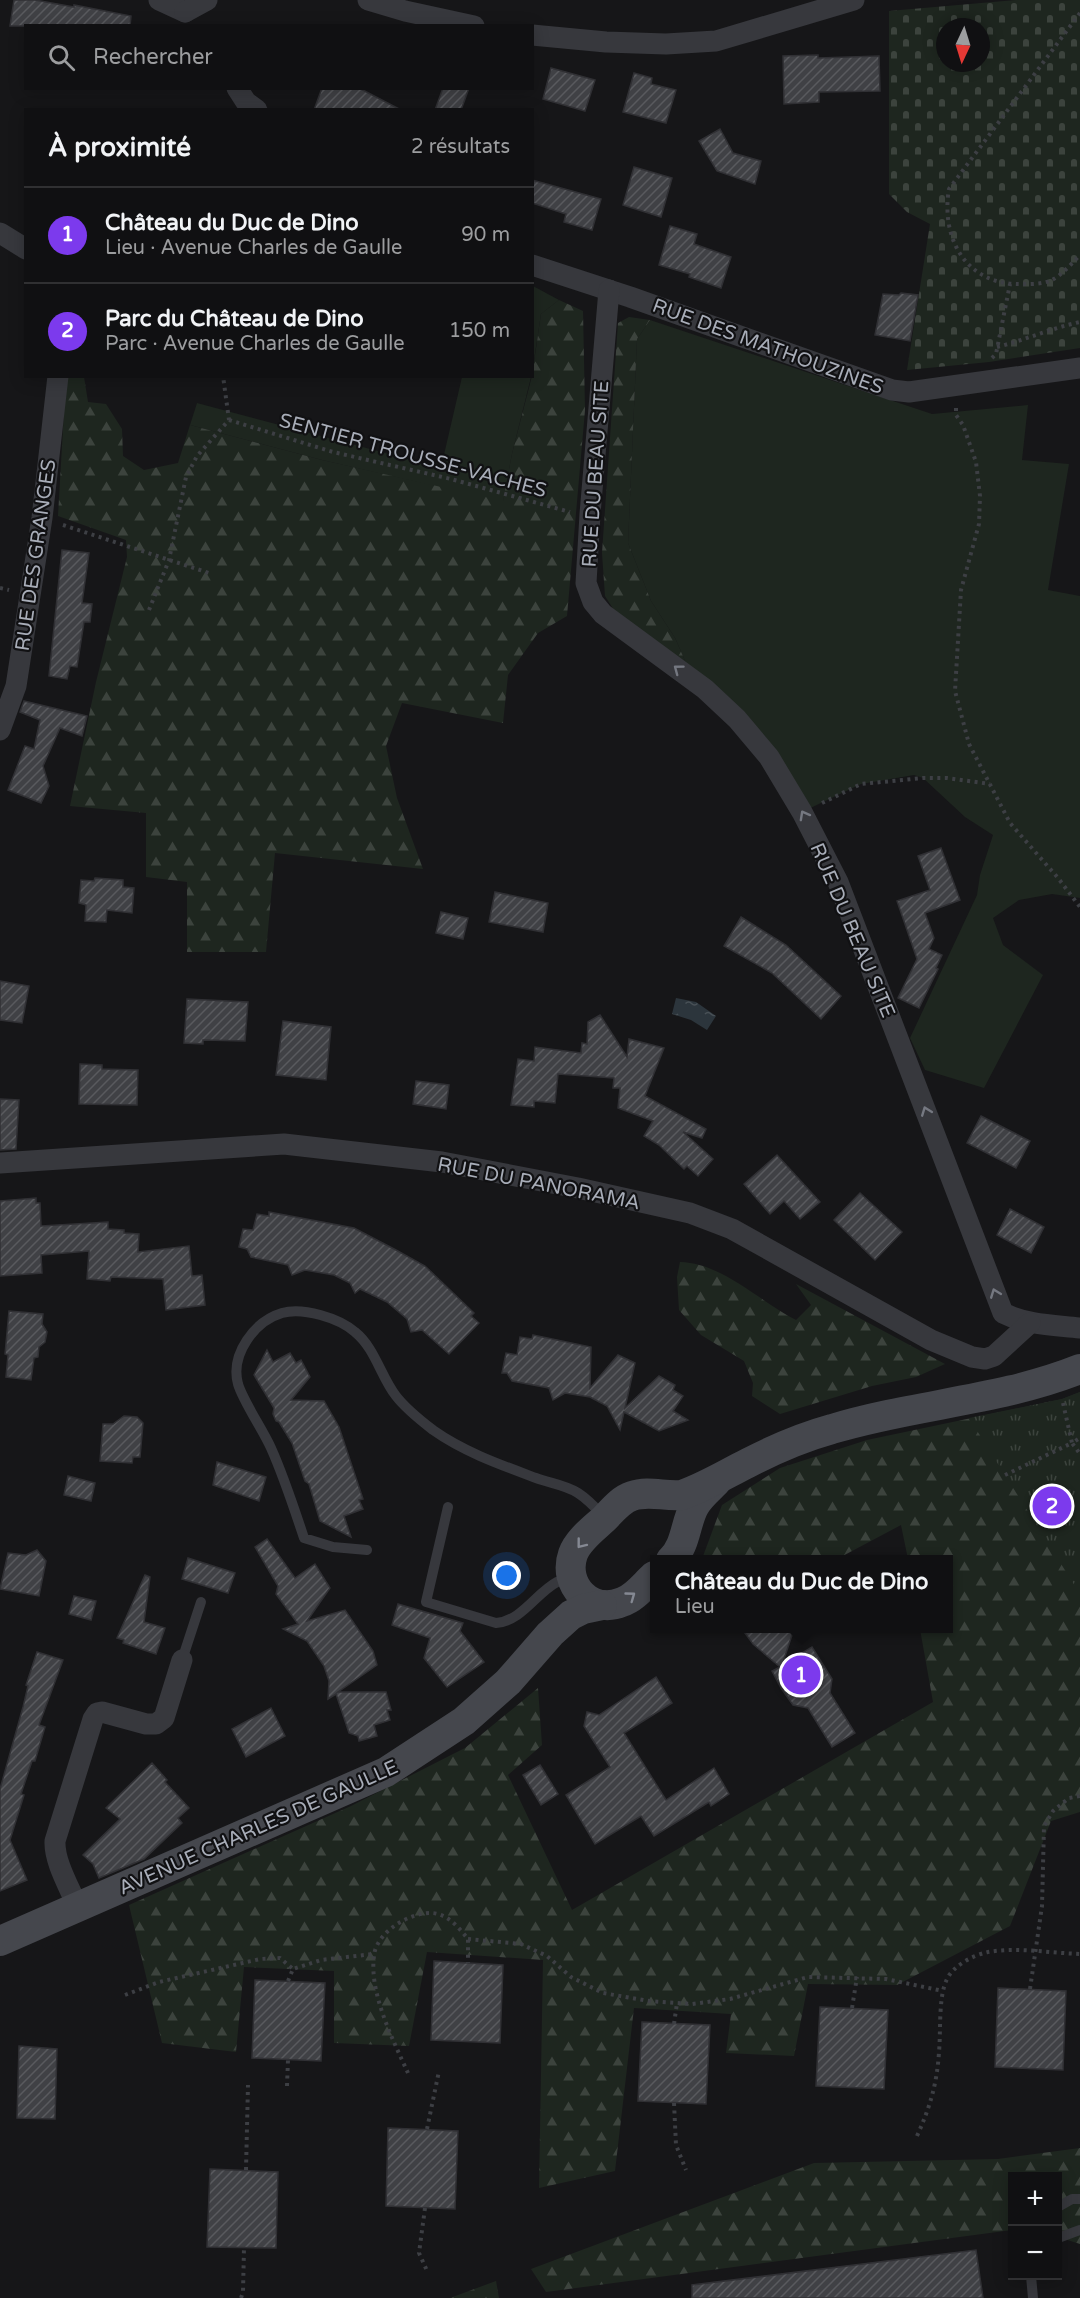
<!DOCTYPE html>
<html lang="fr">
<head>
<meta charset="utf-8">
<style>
	:root { --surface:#101012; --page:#19191b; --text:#f1f3f6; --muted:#9c9d9f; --line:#303032; --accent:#7c3aed }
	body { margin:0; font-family:"Varela Round",sans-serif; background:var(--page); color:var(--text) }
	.controls { position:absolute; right:18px; bottom:18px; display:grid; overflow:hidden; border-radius:0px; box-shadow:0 3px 15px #0003 }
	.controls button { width:54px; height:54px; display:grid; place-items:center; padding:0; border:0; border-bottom:2px solid var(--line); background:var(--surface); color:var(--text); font:30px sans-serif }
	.compass { position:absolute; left:936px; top:18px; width:54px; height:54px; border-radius:50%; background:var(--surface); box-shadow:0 3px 15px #0003; rotate:184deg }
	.you { position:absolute; left:507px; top:1576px; width:21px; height:21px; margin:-15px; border:4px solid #fff; border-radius:50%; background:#1a73e8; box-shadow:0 0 0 9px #1a73e833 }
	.badge { display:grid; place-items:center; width:39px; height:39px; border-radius:50%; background:var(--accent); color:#fff; font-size:20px; font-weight:700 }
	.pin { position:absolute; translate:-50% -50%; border:3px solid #fff; box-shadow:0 2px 6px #0006 }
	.popup { position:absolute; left:650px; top:1555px; width:303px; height:78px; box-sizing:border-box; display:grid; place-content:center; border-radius:0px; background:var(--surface); filter:drop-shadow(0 2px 4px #0005); font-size:20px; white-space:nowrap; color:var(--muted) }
	.popup b { font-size:22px; color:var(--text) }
	.popup::after { content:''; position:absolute; left:50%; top:100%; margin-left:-12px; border:12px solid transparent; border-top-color:var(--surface) }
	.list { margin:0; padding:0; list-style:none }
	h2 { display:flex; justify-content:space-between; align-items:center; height:78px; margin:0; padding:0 24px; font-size:26px }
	h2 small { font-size:20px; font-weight:400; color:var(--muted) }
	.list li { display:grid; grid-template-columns:39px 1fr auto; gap:18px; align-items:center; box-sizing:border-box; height:96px; padding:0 24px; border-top:2px solid var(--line) }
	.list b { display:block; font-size:22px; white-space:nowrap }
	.list p { margin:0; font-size:20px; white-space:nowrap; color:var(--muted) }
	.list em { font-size:20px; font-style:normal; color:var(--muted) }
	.icon { flex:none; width:33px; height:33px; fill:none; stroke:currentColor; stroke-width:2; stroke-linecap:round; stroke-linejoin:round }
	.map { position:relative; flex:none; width:1080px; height:2298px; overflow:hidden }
	.search { position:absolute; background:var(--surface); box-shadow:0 3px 15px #0003; left:24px; top:24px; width:510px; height:66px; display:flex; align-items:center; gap:15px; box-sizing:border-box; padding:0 21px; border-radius:0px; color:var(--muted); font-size:22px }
	.panel { position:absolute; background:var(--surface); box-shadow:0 3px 15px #0003; left:24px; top:108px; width:510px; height:270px; border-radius:0px }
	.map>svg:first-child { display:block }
	.grass { fill:#1e261f }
	.forest { fill:url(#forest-firs) }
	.cemetery { fill:url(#cemetery-stones); fill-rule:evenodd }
	.park { fill:url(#park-tufts) }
	.water { fill:url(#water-ripples) }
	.building { fill:url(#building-hatch); stroke:#303034; stroke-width:1.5 }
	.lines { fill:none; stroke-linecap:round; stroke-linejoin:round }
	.path { stroke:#3d3f44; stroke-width:4; stroke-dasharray:3 4.5; stroke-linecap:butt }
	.lane { stroke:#37383d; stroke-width:10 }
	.street { stroke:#37383d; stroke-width:21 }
	.secondary { stroke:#45474d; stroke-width:30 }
	.oneway { stroke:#757881 }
	.oneway2 { stroke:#858993 }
	.labels { text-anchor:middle; stroke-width:4.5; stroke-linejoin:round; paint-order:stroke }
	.street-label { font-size:20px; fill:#a8adb8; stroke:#111113 }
</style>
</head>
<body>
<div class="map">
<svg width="1080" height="2298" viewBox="0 0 1080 2298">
	<defs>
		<pattern id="forest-firs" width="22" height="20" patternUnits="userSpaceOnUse" patternTransform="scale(1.5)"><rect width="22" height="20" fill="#1e261f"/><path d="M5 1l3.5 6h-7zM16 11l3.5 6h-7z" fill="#3c433d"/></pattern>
		<pattern id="cemetery-stones" width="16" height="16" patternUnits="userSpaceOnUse" patternTransform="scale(1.5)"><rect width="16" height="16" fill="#1e261f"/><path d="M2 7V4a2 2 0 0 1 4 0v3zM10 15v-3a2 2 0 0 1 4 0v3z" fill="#3c433d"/></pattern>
		<pattern id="park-tufts" width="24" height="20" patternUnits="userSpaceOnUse" patternTransform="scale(1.5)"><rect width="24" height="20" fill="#1e261f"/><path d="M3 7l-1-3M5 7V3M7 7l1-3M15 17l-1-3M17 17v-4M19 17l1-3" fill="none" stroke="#3c433d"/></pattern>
		<pattern id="water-ripples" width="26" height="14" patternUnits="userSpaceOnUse" patternTransform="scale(1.5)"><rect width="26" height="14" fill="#2c353c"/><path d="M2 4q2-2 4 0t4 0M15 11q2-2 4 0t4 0" fill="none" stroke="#485056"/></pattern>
		<pattern id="building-hatch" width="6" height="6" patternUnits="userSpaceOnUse" patternTransform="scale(1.5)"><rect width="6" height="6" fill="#404145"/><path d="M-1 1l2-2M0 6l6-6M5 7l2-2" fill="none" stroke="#595a5e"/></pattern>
	</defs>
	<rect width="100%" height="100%" fill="#161618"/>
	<g class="grass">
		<polygon points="533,286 559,300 541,314 533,367"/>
		<polygon points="650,320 932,414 1028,405 1022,460 1069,464 1048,590 1080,596 1080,898 1052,894 1019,900 993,918 1003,945 1043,975 984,1088 925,1070 910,1038 977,895 980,875 993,835 965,817 923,778 914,775 861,784 802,812 686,663 675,638 651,601 628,543 637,339"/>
		<polygon points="462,377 531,377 512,454 503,502 322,460 190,425 197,403 423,463 443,459"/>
	</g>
	<g class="forest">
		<polygon points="559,300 583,311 585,410 567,616 538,633 508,675 503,723 402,703 386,746 397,798 423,869 275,853 266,952 187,952 187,882 146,877 146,813 70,806 96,682 127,557 126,540 58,516 66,376 84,377 88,402 106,404 122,429 123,456 144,470 178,463 190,425 322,460 503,501 512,454 532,376 541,314"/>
		<polygon points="629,317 650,320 637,339 628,543 651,601 675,638 686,663 619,618 605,596 602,553 618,323"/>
		<path d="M680,1262C722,1263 759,1301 796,1320L811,1305L796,1284L945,1364L916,1377L872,1386L780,1414L752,1396L753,1383L744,1361L701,1335L679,1310L677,1277Z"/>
		<polygon points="1080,1392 1080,1812 1051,1821 1010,1926 897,1985 808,1984 794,2056 726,2053 731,2014 634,2008 615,2171 539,2188 543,1960 427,1952 409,2046 334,2043 334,1971 244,1967 236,2052 162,2043 129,1905 351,1806 453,1754 465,1748 538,1688 542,1745 508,1775 572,1910 933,1702 920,1629 948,1628 948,1560 908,1559 901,1525 837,1559 702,1559 722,1505 780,1468 867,1440 1062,1399"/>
		<polygon points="1080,2148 1080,2244 1058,2237 1058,2176 1012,2176 1012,2230 546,2292 531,2269 814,2163 998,2159"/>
		<polygon points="496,2281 499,2298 450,2298"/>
	</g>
	<path class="cemetery" d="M1016,0H1080V348L989,362L907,370L930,224L907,212L889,194V11ZM945,27H981V63H945Z"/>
	<polygon class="park" points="1080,1392 1080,1594 969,1418 1062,1399"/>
	<polygon class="water" points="676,998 696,1002 716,1016 707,1030 691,1020 672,1014"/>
	<g class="building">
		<polygon points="14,0 35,0 74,7 74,5 131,16 130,26 10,26"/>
		<polygon points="818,55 818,58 879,56 880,91 819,92 819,102 784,104 783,56"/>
		<polygon points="551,68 595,80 585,111 543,99"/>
		<polygon points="634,73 652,78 651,84 676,90 666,123 623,112"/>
		<polygon points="322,88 359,88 401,110 314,110"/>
		<polygon points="443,88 469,88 461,110 435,110"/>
		<polygon points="720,129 733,153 761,161 755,184 717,171 699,141"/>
		<polygon points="634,167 672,178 661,217 623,205"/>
		<polygon points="532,180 601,199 592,230 564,222 566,214 532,203"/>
		<polygon points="670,226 697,234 694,244 731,257 721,288 689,277 690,274 659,265"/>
		<polygon points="901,293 918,295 910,341 875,335 883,294 899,295"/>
		<polygon points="62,550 89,553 82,603 92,604 90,622 84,622 77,667 70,666 67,679 49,676"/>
		<polygon points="24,701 87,716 82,736 60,728 43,766 49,786 41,803 8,790 25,746 34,749 40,720 20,712"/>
		<polygon points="941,848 960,900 925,913 934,938 929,949 942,955 936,968 938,969 919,1008 898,998 917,959 897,901 930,890 918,856"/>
		<polygon points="95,878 123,880 123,887 134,888 132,913 107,910 106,922 85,921 86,905 79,903 81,880 94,881"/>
		<polygon points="495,892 548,903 543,932 489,922"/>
		<polygon points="441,912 468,918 463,939 436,933"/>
		<polygon points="741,917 786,945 841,996 821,1019 772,973 724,946"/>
		<polygon points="0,981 29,986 22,1023 0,1020"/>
		<polygon points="187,999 248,1002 245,1041 203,1040 203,1044 184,1043"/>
		<polygon points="600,1015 627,1057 629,1039 664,1048 645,1096 706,1129 702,1138 683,1132 713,1159 698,1176 687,1166 684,1169 659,1145 644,1136 653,1121 618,1108 620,1088 613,1088 614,1078 558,1074 555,1103 534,1101 534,1107 511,1105 518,1059 534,1061 535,1047 581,1053 582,1043 587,1044 588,1022"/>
		<polygon points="283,1021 331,1027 326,1080 276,1075"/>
		<polygon points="80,1064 102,1065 102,1069 138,1070 137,1105 79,1104"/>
		<polygon points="416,1081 449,1085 446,1109 413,1104"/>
		<polygon points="0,1099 19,1100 16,1149 0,1150"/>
		<polygon points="981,1116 1030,1141 1016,1168 967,1143"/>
		<polygon points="777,1155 820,1202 800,1219 784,1201 770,1214 744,1184"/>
		<polygon points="860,1193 902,1232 875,1260 834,1220"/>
		<polygon points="36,1198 36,1203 40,1203 41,1226 108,1222 108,1229 124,1230 124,1233 139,1234 138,1252 189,1246 192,1276 202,1275 205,1305 166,1310 163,1279 111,1277 110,1281 87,1279 89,1251 41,1255 42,1273 0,1276 0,1201"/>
		<polygon points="1010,1209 1044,1227 1031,1253 997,1235"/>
		<polygon points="269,1212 354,1228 396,1250 425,1266 474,1313 471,1316 479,1323 449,1354 422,1330 411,1332 407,1319 387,1302 360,1289 355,1293 350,1283 334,1275 305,1270 292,1275 288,1265 251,1257 247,1249 239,1247 243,1229 253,1230 257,1214 269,1216"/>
		<polygon points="9,1311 43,1314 42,1324 47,1332 45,1342 39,1347 38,1357 34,1358 31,1380 6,1377 8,1355 5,1354"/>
		<polygon points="533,1335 591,1347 590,1388 618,1355 635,1363 625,1408 659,1376 675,1385 673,1390 683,1396 673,1411 688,1420 659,1431 624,1412 620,1430 607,1406 590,1397 565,1393 553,1400 549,1388 512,1381 507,1373 502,1373 506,1353 517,1355 520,1337 532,1339"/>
		<polygon points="267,1350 273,1362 290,1353 296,1363 301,1360 310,1377 291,1400 324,1401 339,1427 363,1499 359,1500 363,1509 344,1516 351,1537 320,1521 309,1484 305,1481 292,1443 279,1422 276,1421 273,1414 274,1408 254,1375"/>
		<polygon points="124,1416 137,1417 143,1423 140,1457 133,1457 132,1463 100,1461 103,1424 113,1424"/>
		<polygon points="217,1462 266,1477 259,1501 213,1485"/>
		<polygon points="68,1476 95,1483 91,1501 64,1495"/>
		<polygon points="267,1539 295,1578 315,1564 330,1588 307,1621 345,1610 373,1651 377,1665 338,1692 386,1692 391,1710 387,1710 390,1720 374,1725 377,1736 359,1741 358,1736 349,1733 336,1694 328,1699 329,1681 324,1666 307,1641 283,1629 298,1624 276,1594 278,1586 255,1547"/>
		<polygon points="37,1550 46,1561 39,1596 0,1589 8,1553 26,1555"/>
		<polygon points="188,1558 235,1573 228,1593 182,1579"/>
		<polygon points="145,1575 150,1577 144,1622 165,1628 156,1654 123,1643 124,1640 117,1638"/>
		<polygon points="74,1596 96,1601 91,1620 69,1614"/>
		<polygon points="398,1604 463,1623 460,1631 484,1662 447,1687 424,1658 430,1638 392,1625"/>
		<polygon points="742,1629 794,1629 782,1665 812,1647 832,1679 830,1693 855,1733 832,1747 808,1708 793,1705 781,1688 772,1671 780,1667 753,1644"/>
		<polygon points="37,1652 63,1660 39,1725 45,1727 35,1761 32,1761 21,1794 24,1795 10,1840 27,1880 0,1891 0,1789 23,1707 28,1686 26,1685"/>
		<polygon points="656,1677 672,1703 624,1733 666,1800 714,1768 729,1794 711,1806 709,1802 654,1836 641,1816 595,1844 566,1795 610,1767 584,1726 587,1712 599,1715"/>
		<polygon points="271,1708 285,1736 246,1757 232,1729"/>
		<polygon points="152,1763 167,1780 165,1782 189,1808 178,1818 182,1823 144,1859 99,1878 93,1864 83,1855 120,1819 106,1808"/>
		<polygon points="540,1765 558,1794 541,1805 523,1775"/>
		<polygon points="434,1961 503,1965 500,2043 431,2040"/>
		<polygon points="255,1980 325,1983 321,2061 252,2058"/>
		<polygon points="998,1988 1066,1991 1063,2070 995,2067"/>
		<polygon points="820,2007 888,2010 884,2089 816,2086"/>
		<polygon points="642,2022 710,2025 706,2104 638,2101"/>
		<polygon points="19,2046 57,2049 55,2119 17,2118"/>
		<polygon points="388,2128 458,2131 455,2209 386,2206"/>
		<polygon points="210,2169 278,2172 276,2248 207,2247"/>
		<polygon points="976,2250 983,2298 692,2298 692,2285"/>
	</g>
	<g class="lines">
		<g class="path">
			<path d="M1080,13L949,189C941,235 963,282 1016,284C1027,284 1041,285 1052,280C1062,275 1072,263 1080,255"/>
			<path d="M997,347C1025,340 1052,328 1080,322"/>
			<polyline points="992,358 996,354 1010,284"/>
			<polyline points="956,408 956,415 963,425 976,462 980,496 979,524 961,590 955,691 969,744 1010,823 1058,878 1080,907"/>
			<polyline points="229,420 333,452 451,479 570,512"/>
			<polyline points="63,525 212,574"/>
			<polyline points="0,588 9,590"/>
			<polyline points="149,610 169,560 186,477 197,456 229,420 223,376"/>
			<polyline points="822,803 861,784 923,778 947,778 990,784"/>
			<polyline points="1063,1403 1072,1443 1080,1438"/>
			<polyline points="1005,1475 1072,1443 1080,1454"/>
			<polyline points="468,1939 521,1944 547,1956 571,1977 603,1993 649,2001 692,2004 730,1999 808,1977 886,1979 943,1991"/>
			<polyline points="288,1981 293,1969 321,1960 373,1954"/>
			<polyline points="1030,1989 1042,1906 1044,1826 1053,1811 1069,1798 1080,1796"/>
			<polyline points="125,1995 159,1982 260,1959 280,1958 293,1969"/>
			<polyline points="852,2008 857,1977"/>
			<polyline points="674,2024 677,2003"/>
			<path d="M408,2073C393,2040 369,1993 374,1956C376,1932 410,1912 432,1913C448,1914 459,1928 468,1939V1963"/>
			<polyline points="287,2086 288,2060"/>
			<polyline points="674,2103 676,2145 686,2170"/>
			<polyline points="427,2129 439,2071"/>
			<path d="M917,2136C930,2107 937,2084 939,2052C941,2032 938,1997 947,1979C953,1966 973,1955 988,1952C1017,1947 1050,1953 1080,1954"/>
			<polyline points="246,2170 248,2085"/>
			<polyline points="425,2208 419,2253 428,2273"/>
			<polyline points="241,2298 243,2292 244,2248"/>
		</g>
		<g class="lane">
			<path d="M448,1507L426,1602L496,1623C522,1621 536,1593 557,1582C561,1580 567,1580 572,1579"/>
			<path d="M367,1550L333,1547L304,1538C294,1508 284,1477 271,1448C263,1430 243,1401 238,1384C230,1354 255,1321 282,1313C303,1307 339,1318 355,1332C375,1348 381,1377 396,1396C406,1409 420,1420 433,1430C464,1452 501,1465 536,1478C549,1483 566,1485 578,1493C589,1500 596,1508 605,1518"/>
			<polyline points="182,1660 201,1602"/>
			<polyline points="1058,2207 1072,2199 1080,2199"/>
			<polyline points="1058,2238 1080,2230"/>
			<polyline points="1031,2276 1033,2298"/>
		</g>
		<g class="street">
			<polyline points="159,0 185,12"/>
			<polyline points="368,0 405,11 474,26"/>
			<polyline points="185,12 207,0"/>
			<polyline points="532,35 606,42 666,44 716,41 854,0"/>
			<polyline points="237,88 246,102 257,110"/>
			<polyline points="0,233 26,249"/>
			<polyline points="532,265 630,297 892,390 909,392 1080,368"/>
			<path d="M609,290L590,514L586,583L593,602L603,614L705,689L737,719L769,757L802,812L838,882L1003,1313C1027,1325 1054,1325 1080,1328"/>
			<polyline points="0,730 16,686 42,518 58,376"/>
			<polyline points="0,1163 284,1144 442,1162 578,1188 690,1213 732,1229 931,1340 972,1357 985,1359 994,1356 1030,1323"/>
			<path d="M78,1908C70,1888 54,1862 55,1841L93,1719L97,1713L102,1712L146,1724H156L164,1718L182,1660"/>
		</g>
		<g class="secondary">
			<path d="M671,1560C686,1546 685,1524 694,1507C699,1497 708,1490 716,1482"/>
			<path d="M654,1576C644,1585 635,1598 622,1602C591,1615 562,1585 573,1554C578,1540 593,1529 604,1519C612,1511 620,1500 632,1496C649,1490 665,1497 682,1495C705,1487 726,1474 748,1463C775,1449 803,1437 832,1429C914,1404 1000,1401 1080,1369"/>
			<polyline points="0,1941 386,1772 464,1721 508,1682 550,1634 571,1615 583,1609 602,1605"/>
		</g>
	</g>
	<defs><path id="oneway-chevron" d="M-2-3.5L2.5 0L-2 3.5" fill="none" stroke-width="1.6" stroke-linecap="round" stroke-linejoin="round" transform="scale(1.5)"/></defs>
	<g class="oneway">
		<use href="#oneway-chevron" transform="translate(678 669) rotate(-143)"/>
		<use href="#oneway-chevron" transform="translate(804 815) rotate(-119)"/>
		<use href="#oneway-chevron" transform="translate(926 1111) rotate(-111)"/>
		<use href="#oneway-chevron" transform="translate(995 1293) rotate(-111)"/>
	</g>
	<g class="oneway2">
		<use href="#oneway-chevron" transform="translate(581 1544) rotate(128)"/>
		<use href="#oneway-chevron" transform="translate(631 1596) rotate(-36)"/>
	</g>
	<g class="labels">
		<g class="street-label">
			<text transform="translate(768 346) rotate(20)" y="7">RUE DES MATHOUZINES</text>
			<text transform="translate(413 455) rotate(15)" y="7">SENTIER TROUSSE-VACHES</text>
			<text transform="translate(595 474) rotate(-86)" y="7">RUE DU BEAU SITE</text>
			<text transform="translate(35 555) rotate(-82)" y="7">RUE DES GRANGES</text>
			<text transform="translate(853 930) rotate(67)" y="7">RUE DU BEAU SITE</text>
			<text transform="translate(539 1183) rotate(11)" y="7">RUE DU PANORAMA</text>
			<text transform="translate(258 1827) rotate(-24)" y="7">AVENUE CHARLES DE GAULLE</text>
		</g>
	</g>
</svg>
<div class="controls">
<button>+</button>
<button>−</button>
</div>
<svg class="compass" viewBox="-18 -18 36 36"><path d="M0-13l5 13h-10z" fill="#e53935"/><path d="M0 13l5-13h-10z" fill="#9c9d9f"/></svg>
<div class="you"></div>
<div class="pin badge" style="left:801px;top:1675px">1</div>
<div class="popup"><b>Château du Duc de Dino</b>Lieu</div>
<div class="pin badge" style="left:1052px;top:1506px">2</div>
<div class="search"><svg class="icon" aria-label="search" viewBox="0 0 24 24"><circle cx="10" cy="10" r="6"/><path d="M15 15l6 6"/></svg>Rechercher</div>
<section class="panel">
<h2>À proximité<small>2 résultats</small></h2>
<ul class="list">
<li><span class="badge">1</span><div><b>Château du Duc de Dino</b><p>Lieu · Avenue Charles de Gaulle</p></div><em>90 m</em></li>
<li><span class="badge">2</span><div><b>Parc du Château de Dino</b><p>Parc · Avenue Charles de Gaulle</p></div><em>150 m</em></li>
</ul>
</section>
</div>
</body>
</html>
